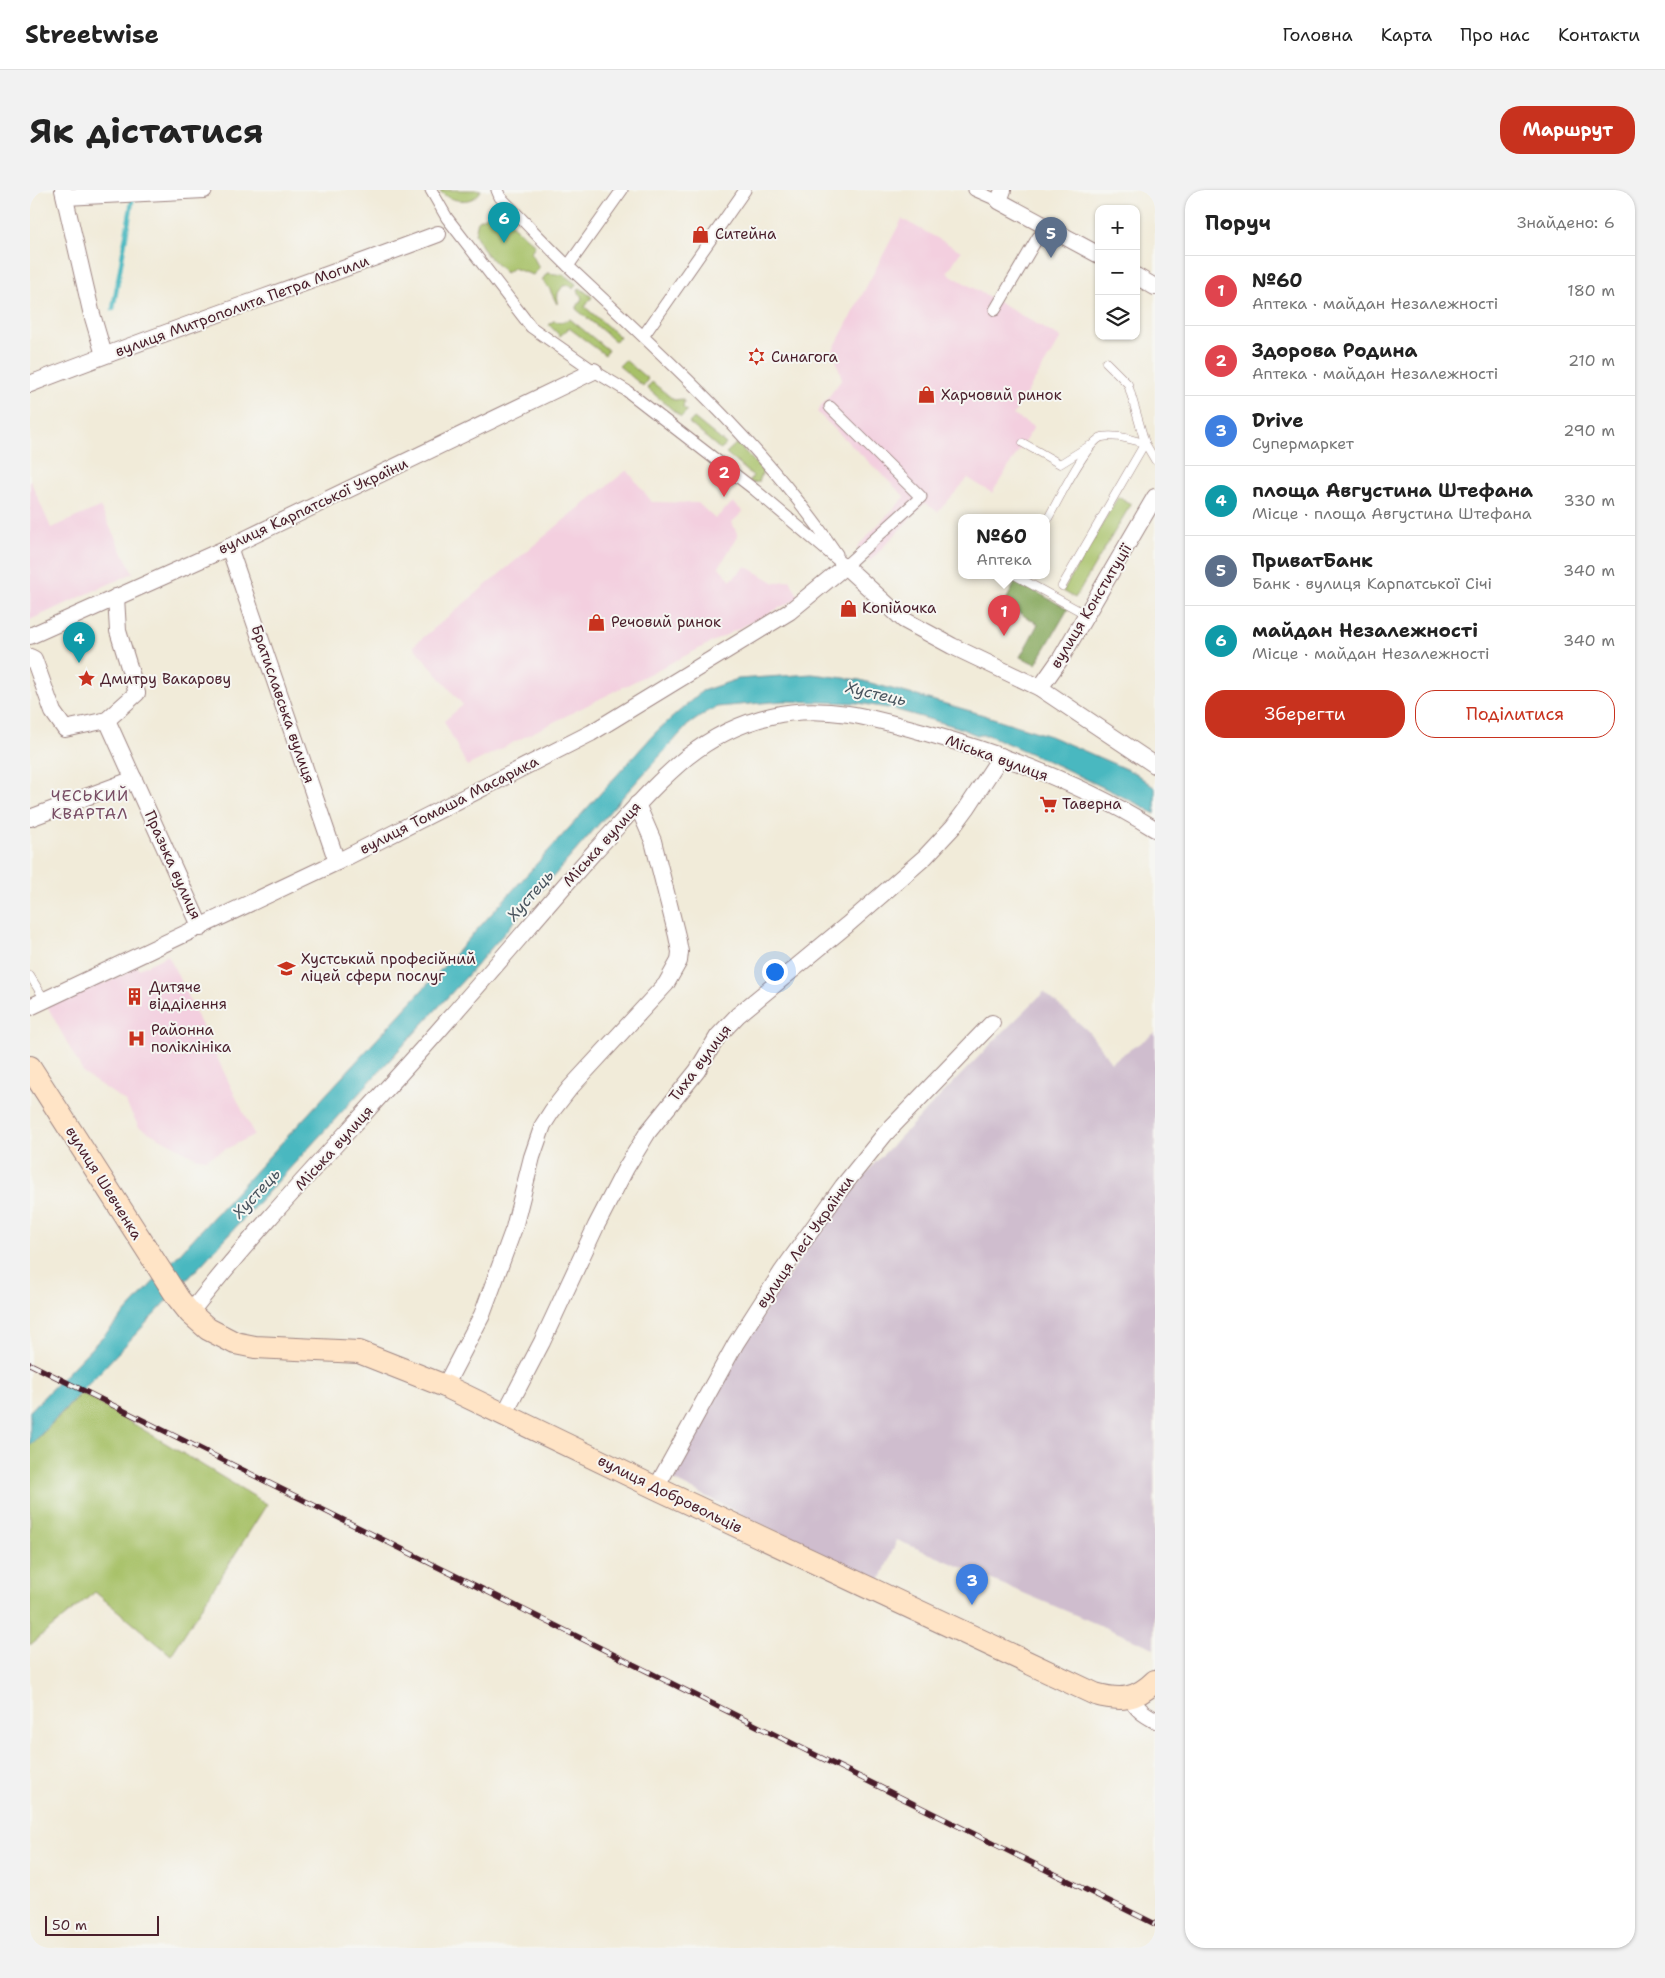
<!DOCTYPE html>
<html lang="uk">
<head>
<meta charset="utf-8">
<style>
	:root { --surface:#fff; --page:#f2f2f2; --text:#222; --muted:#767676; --line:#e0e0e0; --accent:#c8321e }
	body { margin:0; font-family:"Shantell Sans",sans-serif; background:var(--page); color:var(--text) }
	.controls { position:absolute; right:15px; top:15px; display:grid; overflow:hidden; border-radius:10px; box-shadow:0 1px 4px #0004 }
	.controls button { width:45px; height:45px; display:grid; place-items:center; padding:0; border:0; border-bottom:1px solid var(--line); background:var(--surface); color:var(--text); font:25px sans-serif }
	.scale { position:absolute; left:15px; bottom:12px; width:114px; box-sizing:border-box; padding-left:5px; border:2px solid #4a1f2b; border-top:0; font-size:14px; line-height:18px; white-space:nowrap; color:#4a1f2b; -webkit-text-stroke:4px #f6f6f2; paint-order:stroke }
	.you { position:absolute; left:744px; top:781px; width:18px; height:18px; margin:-12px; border:4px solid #fff; border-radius:50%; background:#1a73e8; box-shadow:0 0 0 8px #1a73e833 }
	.badge { display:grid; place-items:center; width:32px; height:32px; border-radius:50%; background:var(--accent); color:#fff; font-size:16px; font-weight:700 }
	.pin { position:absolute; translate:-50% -41px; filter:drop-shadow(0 1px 2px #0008) }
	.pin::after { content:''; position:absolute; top:26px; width:18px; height:15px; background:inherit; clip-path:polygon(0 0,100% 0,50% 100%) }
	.popup { position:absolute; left:928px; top:324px; width:92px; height:65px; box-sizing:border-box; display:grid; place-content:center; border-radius:10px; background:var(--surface); filter:drop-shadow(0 1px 4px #0005); font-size:16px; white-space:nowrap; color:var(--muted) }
	.popup b { font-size:19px; color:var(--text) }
	.popup::after { content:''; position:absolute; left:50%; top:100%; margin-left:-10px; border:10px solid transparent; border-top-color:var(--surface) }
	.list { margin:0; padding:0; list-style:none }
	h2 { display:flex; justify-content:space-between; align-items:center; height:65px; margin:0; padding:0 20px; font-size:21px }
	h2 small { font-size:16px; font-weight:400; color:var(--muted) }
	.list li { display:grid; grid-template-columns:32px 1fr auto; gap:15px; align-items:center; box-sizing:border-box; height:70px; padding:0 20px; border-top:1px solid var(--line) }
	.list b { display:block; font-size:19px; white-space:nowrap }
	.list p { margin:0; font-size:16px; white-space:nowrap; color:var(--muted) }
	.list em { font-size:16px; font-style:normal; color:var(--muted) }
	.actions { display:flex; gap:10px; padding:15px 20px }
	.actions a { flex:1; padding:11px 0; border:1px solid var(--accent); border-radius:20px; text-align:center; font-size:18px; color:var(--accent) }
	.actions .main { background:var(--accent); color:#fff }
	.icon { flex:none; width:28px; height:28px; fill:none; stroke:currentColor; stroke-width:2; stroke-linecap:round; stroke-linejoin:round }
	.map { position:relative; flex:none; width:1125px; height:1758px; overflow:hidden; border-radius:20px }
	header { display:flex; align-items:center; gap:30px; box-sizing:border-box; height:70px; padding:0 25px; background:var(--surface); border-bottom:1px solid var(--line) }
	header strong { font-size:24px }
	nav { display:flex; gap:28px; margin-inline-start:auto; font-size:18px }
	.intro { display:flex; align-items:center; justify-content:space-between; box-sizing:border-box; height:120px; padding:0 30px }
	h1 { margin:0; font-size:35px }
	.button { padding:12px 22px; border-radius:20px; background:var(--accent); color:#fff; font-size:18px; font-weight:700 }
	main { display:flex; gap:30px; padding:0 30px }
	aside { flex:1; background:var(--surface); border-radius:20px; box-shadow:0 1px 4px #0004 }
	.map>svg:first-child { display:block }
	.built { fill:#f3cfdf }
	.industrial { fill:#cfbdce }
	.green { fill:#a7c167; stroke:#787049 }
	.forest { fill:#85a75c; stroke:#686344 }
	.water { fill:#49b8c0; stroke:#4a6c76 }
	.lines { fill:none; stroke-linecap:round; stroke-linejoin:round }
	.stream { stroke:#49b8c0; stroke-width:4.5 }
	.service-casing { stroke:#9e8582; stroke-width:9 }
	.pedestrian-casing { stroke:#9e8582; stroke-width:13 }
	.minor-casing { stroke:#9e8582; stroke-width:18 }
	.secondary-casing { stroke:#9e8582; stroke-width:24 }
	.service { stroke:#fff; stroke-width:8 }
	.pedestrian { stroke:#fff; stroke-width:11 }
	.minor { stroke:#fff; stroke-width:16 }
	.secondary { stroke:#ffe4c6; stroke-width:22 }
	.rail-casing { stroke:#4a1f2b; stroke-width:5.5 }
	.rail { stroke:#f6f6f2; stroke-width:4; stroke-dasharray:11; stroke-linecap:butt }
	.labels { text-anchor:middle; stroke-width:4; stroke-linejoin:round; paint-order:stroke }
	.poi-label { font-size:15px; fill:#4a1f2b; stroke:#f6f6f2; text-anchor:start }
	.street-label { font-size:15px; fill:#4a1f2b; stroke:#f6f6f2 }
	.water-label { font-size:16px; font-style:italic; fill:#4a555f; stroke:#f6f6f2 }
	.neighbourhood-label { font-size:16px; letter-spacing:1px; fill:#774c63; stroke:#f6f6f2 }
</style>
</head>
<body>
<header>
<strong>Streetwise</strong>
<nav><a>Головна</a><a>Карта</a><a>Про нас</a><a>Контакти</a></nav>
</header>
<div class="intro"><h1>Як дістатися</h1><a class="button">Маршрут</a></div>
<main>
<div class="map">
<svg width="1125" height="1758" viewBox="0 0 1125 1758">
	<rect width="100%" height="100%" fill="#f6f6f2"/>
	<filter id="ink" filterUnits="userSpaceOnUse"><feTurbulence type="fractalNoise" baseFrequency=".02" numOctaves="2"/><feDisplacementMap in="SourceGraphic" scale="10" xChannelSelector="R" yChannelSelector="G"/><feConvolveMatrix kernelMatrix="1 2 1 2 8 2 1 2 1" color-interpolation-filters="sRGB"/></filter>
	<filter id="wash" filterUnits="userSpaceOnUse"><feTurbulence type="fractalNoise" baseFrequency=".0096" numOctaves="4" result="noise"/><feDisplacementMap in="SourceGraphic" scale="20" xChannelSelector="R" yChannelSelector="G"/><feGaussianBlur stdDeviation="1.12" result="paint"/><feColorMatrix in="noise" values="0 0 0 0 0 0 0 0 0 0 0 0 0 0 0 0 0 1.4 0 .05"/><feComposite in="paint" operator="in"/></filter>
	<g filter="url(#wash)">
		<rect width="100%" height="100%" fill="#f1ebd9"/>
		<g class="built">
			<polygon points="872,29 931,61 917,83 1031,148 983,225 1004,237 962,303 938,288 908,322 895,313 840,371 827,357 875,307 787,222 812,189 803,160"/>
			<polygon points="597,280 622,312 668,313 685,329 703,312 713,322 702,332 708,346 689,377 701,390 716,376 745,393 760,390 769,408 437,576 414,531 433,515 383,456 534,330"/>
			<polygon points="0,290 21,338 70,317 103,383 0,430"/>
			<polygon points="138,765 224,945 176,969 167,968 109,937 95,911 54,884 16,814 71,790 73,794 99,782 100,777 105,775 109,779"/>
		</g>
		<polygon class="industrial" points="1014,802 1058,841 1081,872 1125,843 1124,1458 867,1350 849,1393 641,1289 714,1153 782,1051 844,974 964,851"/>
		<g class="green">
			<path d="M409,0H451C444,16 418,12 409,0Z"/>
			<polygon points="461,24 471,25 505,55 501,62 509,78 503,85 483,78 476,83 457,65 445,44 448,30"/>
			<polygon points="517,83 534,85 546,94 543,99 540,95 533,96 528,103 527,114 519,98 512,90"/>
			<polygon points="550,98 562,107 555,117 590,147 585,151 546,119 552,108 548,100"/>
			<polygon points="540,129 578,160 575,165 539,138 530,146 519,135 523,131 533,132"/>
			<polygon points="595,170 618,189 613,196 589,176"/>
			<polygon points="622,192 644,210 652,209 654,212 653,218 657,221 651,227 617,198"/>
			<polygon points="664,228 696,254 691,260 659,233"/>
			<polygon points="707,253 733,281 729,292 722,293 719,291 723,286 696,263"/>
			<polygon points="1088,307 1101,314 1045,408 1033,401"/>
			<polygon points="52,1203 237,1314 141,1465 65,1402 0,1455 0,1256"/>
		</g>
		<polygon class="forest" points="986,391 1038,419 1006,474 990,467 1008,434 974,414"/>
		<polygon class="water" points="782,484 830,490 944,522 1020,546 1105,583 1125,598 1125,624 1112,616 1027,575 958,545 947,545 927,537 863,519 829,513 753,511 687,517 677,522 658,535 588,612 437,786 170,1076 0,1256 0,1221 82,1137 406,785 626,542 672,501 708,489"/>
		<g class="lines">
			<polyline class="stream" points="83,119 103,6"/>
		</g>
	</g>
	<g filter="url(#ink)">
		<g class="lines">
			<defs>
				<g id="service">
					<polyline points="1076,172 1098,194 1115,253 1125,270"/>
					<polyline points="993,253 1030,274 1059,256"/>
					<path d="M1016,332C1026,315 1056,252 1072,247C1086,244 1101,250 1115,253L1032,396"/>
					<polyline points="987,385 986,386 1057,425"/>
					<polyline points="0,786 15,810"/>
				</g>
				<g id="pedestrian">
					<polyline points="401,0 417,28 501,137 564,181 597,201 725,300 815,376"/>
					<path d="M467,0L470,7C493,30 515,54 539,77C634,166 734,255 807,364"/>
					<polyline points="944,0 969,11"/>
					<polyline points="538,76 592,0"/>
					<polyline points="965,120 1008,47"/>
					<polyline points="614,145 715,0"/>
					<polyline points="800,217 891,307 815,376"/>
				</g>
				<g id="minor">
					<polyline points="33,0 61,121 74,165"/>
					<polyline points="973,0 969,11 1069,65"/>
					<polyline points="35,7 174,0"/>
					<polyline points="1106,86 1125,97"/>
					<path d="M0,194C135,141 273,95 408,44"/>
					<polyline points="199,357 307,672"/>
					<polyline points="0,446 199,357 564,181"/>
					<polyline points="0,467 4,469 23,522 35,539 77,530 107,503 88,441 86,407"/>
					<polyline points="1010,498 1031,468 1125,307"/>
					<polyline points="77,530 171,738"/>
					<polyline points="0,628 104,589"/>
					<polyline points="0,817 307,672 561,543 759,422 815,376 874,430 922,456 1010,498 1125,575"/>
					<path d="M160,1123C240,1021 332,929 417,831C467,775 515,717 565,661C595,629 623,595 657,567C681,548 711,533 741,526C796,513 847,529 900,544C978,566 1056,596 1125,639"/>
					<polyline points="415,1196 452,1125 484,1038 502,967 513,935 522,921 540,898 636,794 649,771 650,762 647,746 623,651 607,614"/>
					<polyline points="475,1223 512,1152 566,1036 596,978 618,942 667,881 688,846 708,825 817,735 895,667 923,637 937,618 971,566"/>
					<polyline points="626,1298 706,1153 751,1083 813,996 855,944 962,833"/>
					<path d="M1101,1507C1106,1519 1114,1524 1125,1530"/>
				</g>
				<path id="secondary" d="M0,877L148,1108L160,1123L178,1139L205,1153L225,1157L329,1162L415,1196L626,1298L1065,1504C1090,1511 1106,1510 1125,1491"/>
			</defs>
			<use href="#service" class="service-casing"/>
			<use href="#pedestrian" class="pedestrian-casing"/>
			<use href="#minor" class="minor-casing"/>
			<use href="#secondary" class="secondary-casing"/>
			<use href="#service" class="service"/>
			<use href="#pedestrian" class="pedestrian"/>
			<use href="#minor" class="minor"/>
			<use href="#secondary" class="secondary"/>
			<defs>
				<polyline id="rail" points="0,1174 1125,1734"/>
			</defs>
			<use href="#rail" class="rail-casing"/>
			<use href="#rail" class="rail"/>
		</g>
	</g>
	<defs>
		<symbol id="shop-bare" viewBox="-9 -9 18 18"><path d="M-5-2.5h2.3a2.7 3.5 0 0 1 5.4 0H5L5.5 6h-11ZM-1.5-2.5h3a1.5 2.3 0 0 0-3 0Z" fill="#c8321e" stroke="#f6f6f2" stroke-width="2.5" paint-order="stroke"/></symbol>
		<symbol id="synagogue-bare" viewBox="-9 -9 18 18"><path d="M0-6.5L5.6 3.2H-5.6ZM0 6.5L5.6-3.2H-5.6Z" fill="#c8321e" stroke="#f6f6f2" stroke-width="2.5" paint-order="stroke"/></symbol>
		<symbol id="sight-bare" viewBox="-9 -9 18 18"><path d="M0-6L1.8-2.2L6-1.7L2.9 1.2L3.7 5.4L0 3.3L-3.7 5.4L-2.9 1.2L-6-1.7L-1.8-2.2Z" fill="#c8321e" stroke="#f6f6f2" stroke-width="2.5" paint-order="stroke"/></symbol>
		<symbol id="supermarket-bare" viewBox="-9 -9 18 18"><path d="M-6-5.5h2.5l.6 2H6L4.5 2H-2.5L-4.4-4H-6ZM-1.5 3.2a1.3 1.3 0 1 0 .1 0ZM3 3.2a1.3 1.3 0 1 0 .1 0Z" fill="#c8321e" stroke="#f6f6f2" stroke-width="2.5" paint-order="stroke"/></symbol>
		<symbol id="university-bare" viewBox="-9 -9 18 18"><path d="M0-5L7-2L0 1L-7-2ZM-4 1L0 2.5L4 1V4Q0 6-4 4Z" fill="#c8321e" stroke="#f6f6f2" stroke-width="2.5" paint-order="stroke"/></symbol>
		<symbol id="building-bare" viewBox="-9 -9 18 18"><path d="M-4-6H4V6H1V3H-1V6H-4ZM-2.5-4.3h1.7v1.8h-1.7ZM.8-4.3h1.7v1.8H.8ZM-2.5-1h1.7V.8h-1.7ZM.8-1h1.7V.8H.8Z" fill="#c8321e" stroke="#f6f6f2" stroke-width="2.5" paint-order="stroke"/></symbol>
		<symbol id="hospital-bare" viewBox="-9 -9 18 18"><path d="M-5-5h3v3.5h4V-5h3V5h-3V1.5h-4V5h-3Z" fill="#c8321e" stroke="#f6f6f2" stroke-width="2.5" paint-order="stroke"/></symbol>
	</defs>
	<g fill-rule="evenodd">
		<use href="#shop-bare" x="658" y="32" width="25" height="25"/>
		<use href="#synagogue-bare" x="714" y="154" width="25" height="25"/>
		<use href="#shop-bare" x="884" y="192" width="25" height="25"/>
		<use href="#shop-bare" x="806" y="406" width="25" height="25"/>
		<use href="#shop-bare" x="554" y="420" width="25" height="25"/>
		<use href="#sight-bare" x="44" y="476" width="25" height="25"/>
		<use href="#supermarket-bare" x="1006" y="602" width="25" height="25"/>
		<use href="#university-bare" x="244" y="766" width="25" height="25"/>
		<use href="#building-bare" x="92" y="794" width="25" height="25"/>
		<use href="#hospital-bare" x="94" y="836" width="25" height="25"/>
	</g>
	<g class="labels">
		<g class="poi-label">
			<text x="685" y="49">Ситейна</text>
			<text x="741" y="172">Синагога</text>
			<text x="911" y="210">Харчовий ринок</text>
			<text x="832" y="423">Копійочка</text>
			<text x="581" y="437">Речовий ринок</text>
			<text x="70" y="494">Дмитру Вакарову</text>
			<text x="1032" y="619">Таверна</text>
			<text x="271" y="774">Хустський професійний<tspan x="271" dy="17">ліцей сфери послуг</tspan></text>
			<text x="119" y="802">Дитяче<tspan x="119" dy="17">відділення</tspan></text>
			<text x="121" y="845">Районна<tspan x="121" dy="17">поліклініка</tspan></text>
		</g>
		<g class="street-label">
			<text transform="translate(212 116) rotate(-20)" y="5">вулиця Митрополита Петра Могили</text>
			<text transform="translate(283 316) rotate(-25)" y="5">вулиця Карпатської України</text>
			<text transform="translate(1061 416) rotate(-59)" y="5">вулиця Конституції</text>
			<text transform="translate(253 514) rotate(71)" y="5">Братиславська вулиця</text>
			<text transform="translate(967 568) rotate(20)" y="5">Міська вулиця</text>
			<text transform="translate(419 615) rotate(-27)" y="5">вулиця Томаша Масарика</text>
			<text transform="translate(572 654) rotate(-48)" y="5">Міська вулиця</text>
			<text transform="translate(143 675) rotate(66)" y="5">Празька вулиця</text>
			<text transform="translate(670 873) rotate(-53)" y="5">Тиха вулиця</text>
			<text transform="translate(304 958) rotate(-48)" y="5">Міська вулиця</text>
			<text transform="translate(74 993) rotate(58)" y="5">вулиця Шевченка</text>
			<text transform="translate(775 1052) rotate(-55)" y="5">вулиця Лесі Українки</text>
			<text transform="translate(640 1304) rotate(26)" y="5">вулиця Добровольців</text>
		</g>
		<g class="water-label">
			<text transform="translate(846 503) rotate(13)" y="6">Хустець</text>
			<text transform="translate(500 705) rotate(-49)" y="6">Хустець</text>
			<text transform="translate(226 1003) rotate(-47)" y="6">Хустець</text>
		</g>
		<g class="neighbourhood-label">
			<text x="60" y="611">ЧЕСЬКИЙ<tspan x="60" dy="18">КВАРТАЛ</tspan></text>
		</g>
	</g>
</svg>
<div class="controls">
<button>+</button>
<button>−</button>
<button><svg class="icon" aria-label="layers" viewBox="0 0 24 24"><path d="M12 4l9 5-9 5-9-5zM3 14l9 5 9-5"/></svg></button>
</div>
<div class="scale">50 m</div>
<div class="you"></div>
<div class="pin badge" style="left:974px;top:446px;background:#e0444e">1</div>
<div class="popup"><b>№60</b>Аптека</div>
<div class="pin badge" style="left:694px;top:307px;background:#e0444e">2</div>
<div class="pin badge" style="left:942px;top:1415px;background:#3f7fe0">3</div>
<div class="pin badge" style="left:49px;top:473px;background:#0f9aa8">4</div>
<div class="pin badge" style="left:1021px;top:68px;background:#5c6f8a">5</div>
<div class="pin badge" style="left:474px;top:53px;background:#0f9aa8">6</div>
</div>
<aside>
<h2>Поруч<small>Знайдено: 6</small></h2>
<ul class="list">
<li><span class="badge" style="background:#e0444e">1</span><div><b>№60</b><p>Аптека · майдан Незалежності</p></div><em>180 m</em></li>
<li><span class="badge" style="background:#e0444e">2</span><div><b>Здорова Родина</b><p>Аптека · майдан Незалежності</p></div><em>210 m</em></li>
<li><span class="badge" style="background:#3f7fe0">3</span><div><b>Drive</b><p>Супермаркет</p></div><em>290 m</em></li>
<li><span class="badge" style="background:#0f9aa8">4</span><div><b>площа Августина Штефана</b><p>Місце · площа Августина Штефана</p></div><em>330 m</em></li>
<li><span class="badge" style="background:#5c6f8a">5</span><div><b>ПриватБанк</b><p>Банк · вулиця Карпатської Січі</p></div><em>340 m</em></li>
<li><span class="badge" style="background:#0f9aa8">6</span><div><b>майдан Незалежності</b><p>Місце · майдан Незалежності</p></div><em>340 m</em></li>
</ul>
<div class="actions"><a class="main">Зберегти</a><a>Поділитися</a></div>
</aside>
</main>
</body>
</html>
